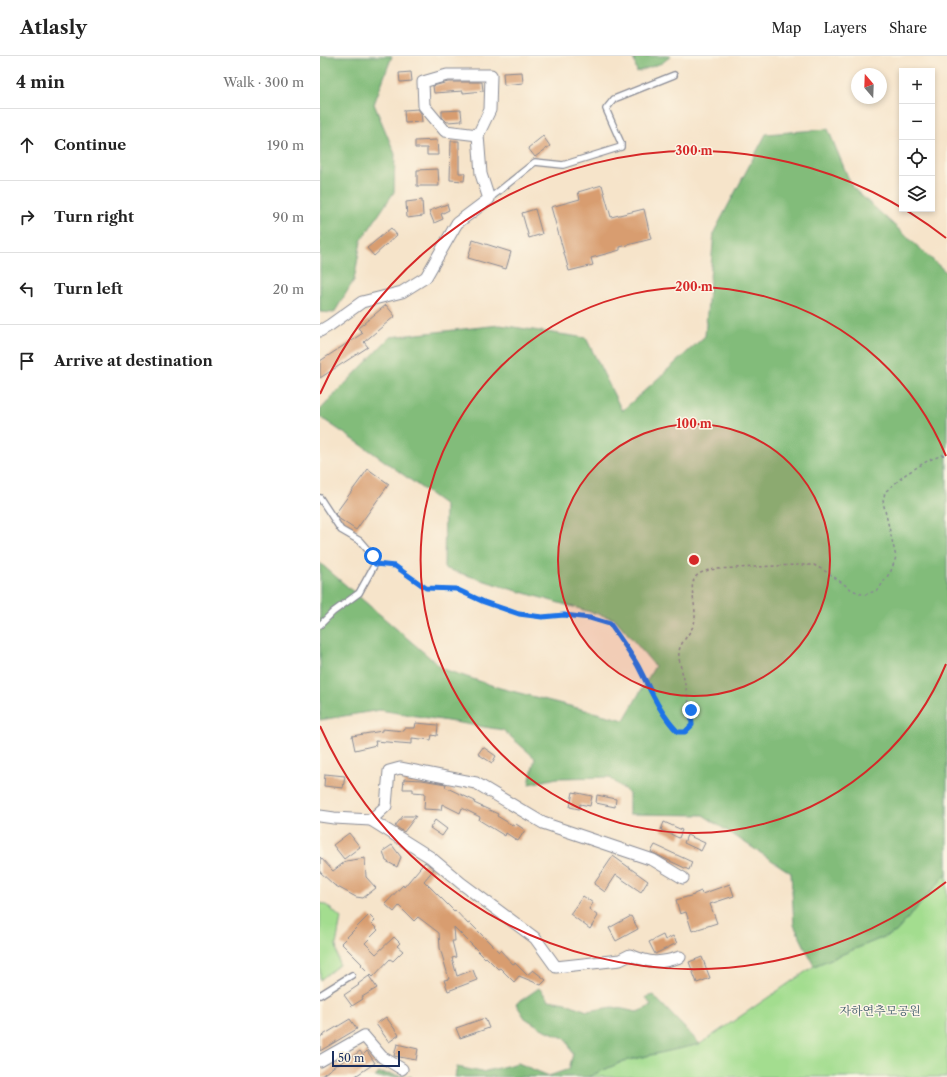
<!DOCTYPE html>
<html lang="en">
<head>
<meta charset="utf-8">
<style>
	:root { --surface:#fff; --page:#f2f2f2; --text:#222; --muted:#767676; --line:#e0e0e0 }
	body { margin:0; font-family:"Libre Caslon Text","Noto Serif KR",serif; background:var(--page); color:var(--text) }
	.controls { position:absolute; right:12px; top:12px; display:grid; overflow:hidden; border-radius:0px; box-shadow:0 2px 6px #0003 }
	.controls button { width:36px; height:36px; display:grid; place-items:center; padding:0; border:0; border-bottom:1px solid var(--line); background:var(--surface); color:var(--text); font:20px sans-serif }
	.compass { position:absolute; left:531px; top:12px; width:36px; height:36px; border-radius:50%; background:var(--surface); box-shadow:0 2px 6px #0003; rotate:341deg }
	.scale { position:absolute; left:12px; bottom:10px; width:68px; box-sizing:border-box; padding-left:4px; border:2px solid #1b2f5e; border-top:0; font-size:11px; line-height:14px; white-space:nowrap; color:#1b2f5e; -webkit-text-stroke:3px #fcf5e5; paint-order:stroke }
	.stop { position:absolute; width:12px; height:12px; margin:-9px; border:3px solid #1a73e8; border-radius:50%; background:#fff }
	.stop.end { background:#1a73e8; border-color:#fff; box-shadow:0 1px 4px #0008 }
	.list { margin:0; padding:0; list-style:none }
	h2 { display:flex; justify-content:space-between; align-items:center; height:52px; margin:0; padding:0 16px; font-size:17px }
	h2 small { font-size:13px; font-weight:400; color:var(--muted) }
	.list li { display:grid; grid-template-columns:26px 1fr auto; gap:12px; align-items:center; box-sizing:border-box; height:72px; padding:0 16px; border-top:1px solid var(--line) }
	.list b { display:block; font-size:15px; white-space:nowrap }
	.list em { font-size:13px; font-style:normal; color:var(--muted) }
	.icon { flex:none; width:22px; height:22px; fill:none; stroke:currentColor; stroke-width:2; stroke-linecap:round; stroke-linejoin:round }
	.map { position:relative; flex:none; width:627px; height:1021px; overflow:hidden }
	header { display:flex; align-items:center; gap:24px; box-sizing:border-box; height:56px; padding:0 20px; background:var(--surface); border-bottom:1px solid var(--line) }
	header strong { font-size:19px }
	nav { display:flex; gap:22px; margin-inline-start:auto; font-size:14px }
	main { display:flex }
	aside { flex:1; background:var(--surface) }
	.map>svg:first-child { display:block }
	.green { fill:#a3dd8f; stroke:#5f8676 }
	.forest { fill:#82bc7a; stroke:#4e766c }
	.building { fill:#d89d6f }
	.lines { fill:none; stroke-linecap:round; stroke-linejoin:round }
	.service-casing { stroke:#888a94; stroke-width:8 }
	.minor-casing { stroke:#888a94; stroke-width:13 }
	.path { stroke:#888a94; stroke-width:1.5; stroke-dasharray:3 3; stroke-linecap:butt }
	.service { stroke:#fff; stroke-width:5.5 }
	.minor { stroke:#fff; stroke-width:11 }
	.route { stroke:#1a73e8; stroke-width:5 }
	.ring { fill:none; stroke:#d62828; stroke-width:2 }
	.labels { text-anchor:middle; stroke-width:3; stroke-linejoin:round; paint-order:stroke }
	.park-label { font-size:12px; fill:#3d5a6a; stroke:#fcf5e5 }
	.centre { fill:#d62828; stroke:#fcf5e5; stroke-width:2 }
	.ring-label { font-size:12px; text-anchor:middle; font-weight:bold; fill:#d62828; stroke:#fcf5e5; stroke-width:3; stroke-linejoin:round; paint-order:stroke }
</style>
</head>
<body>
<header>
<strong>Atlasly</strong>
<nav><a>Map</a><a>Layers</a><a>Share</a></nav>
</header>
<main>
<aside>
<h2>4 min<small>Walk · 300 m</small></h2>
<ul class="list">
<li><svg class="icon" aria-label="ahead" viewBox="0 0 24 24"><path d="M12 20V5M6 11l6-6 6 6"/></svg><div><b>Continue</b></div><em>190 m</em></li>
<li><svg class="icon" aria-label="right" viewBox="0 0 24 24"><path d="M7 20v-9h11M14 6l5 5-5 5"/></svg><div><b>Turn right</b></div><em>90 m</em></li>
<li><svg class="icon" aria-label="left" viewBox="0 0 24 24"><path d="M17 20v-9H6M10 6l-5 5 5 5"/></svg><div><b>Turn left</b></div><em>20 m</em></li>
<li><svg class="icon" aria-label="arrive" viewBox="0 0 24 24"><path d="M6 21V4h12l-3 4 3 4H6"/></svg><div><b>Arrive at destination</b></div></li>
</ul>
</aside>
<div class="map">
<svg width="627" height="1021" viewBox="0 0 627 1021">
	<rect width="100%" height="100%" fill="#fcf5e5"/>
	<filter id="ink" filterUnits="userSpaceOnUse"><feTurbulence type="fractalNoise" baseFrequency=".025" numOctaves="2"/><feDisplacementMap in="SourceGraphic" scale="8" xChannelSelector="R" yChannelSelector="G"/><feConvolveMatrix kernelMatrix="1 2 1 2 8 2 1 2 1" color-interpolation-filters="sRGB"/></filter>
	<filter id="wash" filterUnits="userSpaceOnUse"><feTurbulence type="fractalNoise" baseFrequency=".012" numOctaves="4" result="noise"/><feDisplacementMap in="SourceGraphic" scale="16" xChannelSelector="R" yChannelSelector="G"/><feGaussianBlur stdDeviation="0.9" result="paint"/><feColorMatrix in="noise" values="0 0 0 0 0 0 0 0 0 0 0 0 0 0 0 0 0 1.4 0 .05"/><feComposite in="paint" operator="in"/></filter>
	<g filter="url(#wash)">
		<rect width="100%" height="100%" fill="#f6e4ca"/>
		<g class="green">
			<polygon points="627,817 627,1021 268,1021 304,1005 380,988 494,910 576,876"/>
			<polygon points="0,847 5,848 21,862 16,889 19,909 0,924"/>
		</g>
		<g class="forest">
			<polygon points="0,0 72,0 54,48 75,98 74,136 41,185 34,224 14,257 0,256"/>
			<polygon points="313,0 351,0 342,7 317,16"/>
			<polygon points="508,73 532,131 627,217 627,817 576,876 494,910 474,869 471,817 383,759 309,758 309,737 289,721 237,722 209,728 215,702 183,674 60,654 0,664 0,507 123,613 180,632 304,664 335,610 295,563 187,532 124,512 125,449 52,396 0,361 0,354 70,281 180,269 266,282 302,355 385,280 394,176 446,78"/>
			<polygon points="219,932 229,944 246,947 267,955 293,951 317,956 331,950 326,941 333,939 380,988 304,1005 268,1021 135,1021 137,1011 162,1016 198,1007 229,1020 249,1013 253,998 246,983 221,972 205,962 196,948"/>
			<polygon points="59,1017 92,1021 55,1021"/>
		</g>
		<g id="blocks">
			<g class="building">
				<polygon points="91,16 92,25 80,26 79,17"/>
				<polygon points="202,16 203,27 184,29 183,17"/>
				<polygon points="128,26 162,26 163,35 143,37 143,35 114,37 113,30"/>
				<polygon points="98,53 101,57 102,66 85,67 84,54"/>
				<polygon points="141,54 142,65 127,66 122,61 122,55"/>
				<polygon points="223,80 230,90 215,101 208,92"/>
				<polygon points="117,84 118,99 107,99 107,92 95,92 95,85"/>
				<polygon points="131,85 139,85 139,117 145,117 144,125 130,124"/>
				<polygon points="118,113 119,130 97,130 97,114"/>
				<polygon points="282,129 291,161 324,153 331,183 300,191 300,194 271,202 273,209 249,215 231,151 260,143 258,136"/>
				<polygon points="102,144 103,160 87,162 86,146"/>
				<polygon points="127,148 129,154 121,158 123,163 114,167 109,155"/>
				<polygon points="215,153 222,178 209,182 202,157"/>
				<polygon points="71,172 77,179 54,200 47,192"/>
				<polygon points="153,184 191,196 186,213 148,202"/>
				<polygon points="66,249 75,260 44,286 48,291 0,322 0,305 43,277 38,272"/>
				<polygon points="48,413 69,428 36,474 18,462 15,458"/>
				<polygon points="96,667 118,669 117,680 112,679 111,684 92,682 92,688 55,685 56,689 35,694 32,680 62,675 62,673 84,675 84,672 95,672"/>
				<polygon points="163,691 176,700 172,707 158,698"/>
				<polygon points="5,718 25,720 23,732 4,730"/>
				<polygon points="84,723 102,724 126,728 125,731 155,745 154,747 178,758 177,760 194,770 196,768 205,774 198,785 186,777 185,780 159,764 160,761 142,752 140,757 122,748 121,754 104,753 105,737 93,736 93,733 83,733"/>
				<polygon points="253,736 272,740 270,750 260,748 259,753 250,751"/>
				<polygon points="277,739 296,743 295,751 276,747"/>
				<polygon points="83,760 96,760 84,776 75,770"/>
				<polygon points="115,764 127,773 122,780 110,772"/>
				<polygon points="344,766 362,774 359,782 341,774"/>
				<polygon points="29,777 40,791 24,803 13,789"/>
				<polygon points="367,779 385,787 381,795 364,787"/>
				<polygon points="72,789 81,801 77,811 66,805 63,795"/>
				<polygon points="335,789 372,806 369,814 331,796"/>
				<polygon points="293,800 328,825 321,836 296,819 285,836 274,828"/>
				<polygon points="0,801 13,815 26,805 45,802 46,821 56,832 43,842 36,841 14,829 0,816"/>
				<polygon points="105,806 114,813 104,825 134,855 135,854 148,868 150,867 179,896 180,894 193,908 195,907 207,919 213,914 226,924 221,929 199,920 194,926 180,912 178,913 166,901 165,902 134,871 135,885 132,885 136,901 132,902 137,920 153,914 157,924 128,935 124,924 129,923 120,892 119,877 98,861 94,865 79,850 74,856 65,848 83,829 84,831"/>
				<polygon points="410,828 414,840 390,848 397,867 372,875 366,856 360,858 356,844 374,839 374,838 381,835 382,838"/>
				<polygon points="263,840 273,847 269,853 278,860 270,873 250,858"/>
				<polygon points="49,859 55,865 52,868 58,874 45,887 56,898 74,881 80,887 77,890 83,895 73,905 70,903 53,921 41,909 42,908 21,887"/>
				<polygon points="311,860 318,873 296,885 289,872"/>
				<polygon points="343,879 345,884 353,880 357,887 335,898 329,886"/>
				<polygon points="382,901 390,922 377,927 369,906"/>
				<polygon points="49,920 57,932 42,941 43,943 32,950 24,939 39,929 38,928"/>
				<polygon points="66,961 79,979 69,986 56,968"/>
				<polygon points="165,962 169,972 140,982 136,972"/>
				<polygon points="30,963 37,973 0,995 0,981"/>
				<polygon points="77,988 98,993 96,1004 74,1000"/>
				<polygon points="40,995 43,999 47,995 55,1007 34,1021 0,1021 17,1008 18,1009 28,1001 29,1003"/>
			</g>
		</g>
	</g>
	<g filter="url(#ink)">
		<use href="#blocks" fill-opacity="0" stroke="#888a94" stroke-width="1"/>
		<g class="lines">
			<defs>
				<g id="service">
					<polyline points="169,143 215,106 243,109 301,91 301,87 286,53 294,43 354,19"/>
					<polyline points="0,442 21,474 40,485 53,500 55,508 39,537 13,556 0,569"/>
					<polyline points="0,939 32,919"/>
				</g>
				<g id="minor">
					<polyline points="0,275 10,269 42,246 82,236 106,221 137,167 169,143 161,118 158,79 170,54 171,19 127,19 103,26 104,50 125,75 158,79"/>
					<polyline points="0,760 14,762 51,764 66,750 69,715 80,712 156,727 223,767 333,804 363,822"/>
					<path d="M51,764L110,801L141,827L215,882L236,911L300,904L310,899C330,907 339,908 360,901"/>
					<polyline points="0,1005 44,980 62,1001 82,1013"/>
				</g>
			</defs>
			<use href="#service" class="service-casing"/>
			<use href="#minor" class="minor-casing"/>
			<path class="path" d="M62,508L75,510L106,532L135,533L165,546L199,558L222,561L244,559L270,562L290,568C299,582 310,596 318,610C330,633 340,658 359,676H365L372,669C371,653 367,638 364,623C362,615 358,604 359,595C361,584 375,574 375,562C376,538 360,517 396,513L476,509H494L510,518L532,534L544,539L558,534L571,515L576,501L563,446L565,436L586,418L609,404L623,399L627,400"/>
			<use href="#service" class="service"/>
			<use href="#minor" class="minor"/>
		</g>
	</g>
	<g class="lines" filter="url(#ink)">
		<path class="route" d="M53,500L55,508L75,510L106,532L136,533L164,546L199,558L222,561L244,559L270,562L290,568C300,582 310,596 318,610C330,633 340,658 358,676H365L372,669L371,654"/>
	</g>
	<circle cx="374" cy="504" r="136" fill="#d62828" fill-opacity=".12"/>
	<g class="ring">
		<circle cx="374" cy="504" r="136"/>
		<path d="M626 608A273 273 0 1 1 626 400"/>
		<path d="M626 826A409 409 0 0 1 0 670M0 338A409 409 0 0 1 626 182"/>
	</g>
	<g class="labels">
		<g class="park-label">
			<text x="560" y="959">자하연추모공원</text>
		</g>
	</g>
	<circle cx="374" cy="504" r="6" class="centre"/>
	<g class="ring-label">
		<text x="374" y="99">300 m</text>
		<text x="374" y="235">200 m</text>
		<text x="374" y="372">100 m</text>
	</g>
</svg>
<div class="controls">
<button>+</button>
<button>−</button>
<button><svg class="icon" aria-label="locate" viewBox="0 0 24 24"><circle cx="12" cy="12" r="6"/><path d="M12 2v4M12 18v4M2 12h4M18 12h4"/></svg></button>
<button><svg class="icon" aria-label="layers" viewBox="0 0 24 24"><path d="M12 4l9 5-9 5-9-5zM3 14l9 5 9-5"/></svg></button>
</div>
<svg class="compass" viewBox="-18 -18 36 36"><path d="M0-13l5 13h-10z" fill="#e53935"/><path d="M0 13l5-13h-10z" fill="#767676"/></svg>
<div class="scale">50 m</div>
<div class="stop" style="left:53px;top:500px"></div>
<div class="stop end" style="left:371px;top:654px"></div>
</div>
</main>
</body>
</html>
